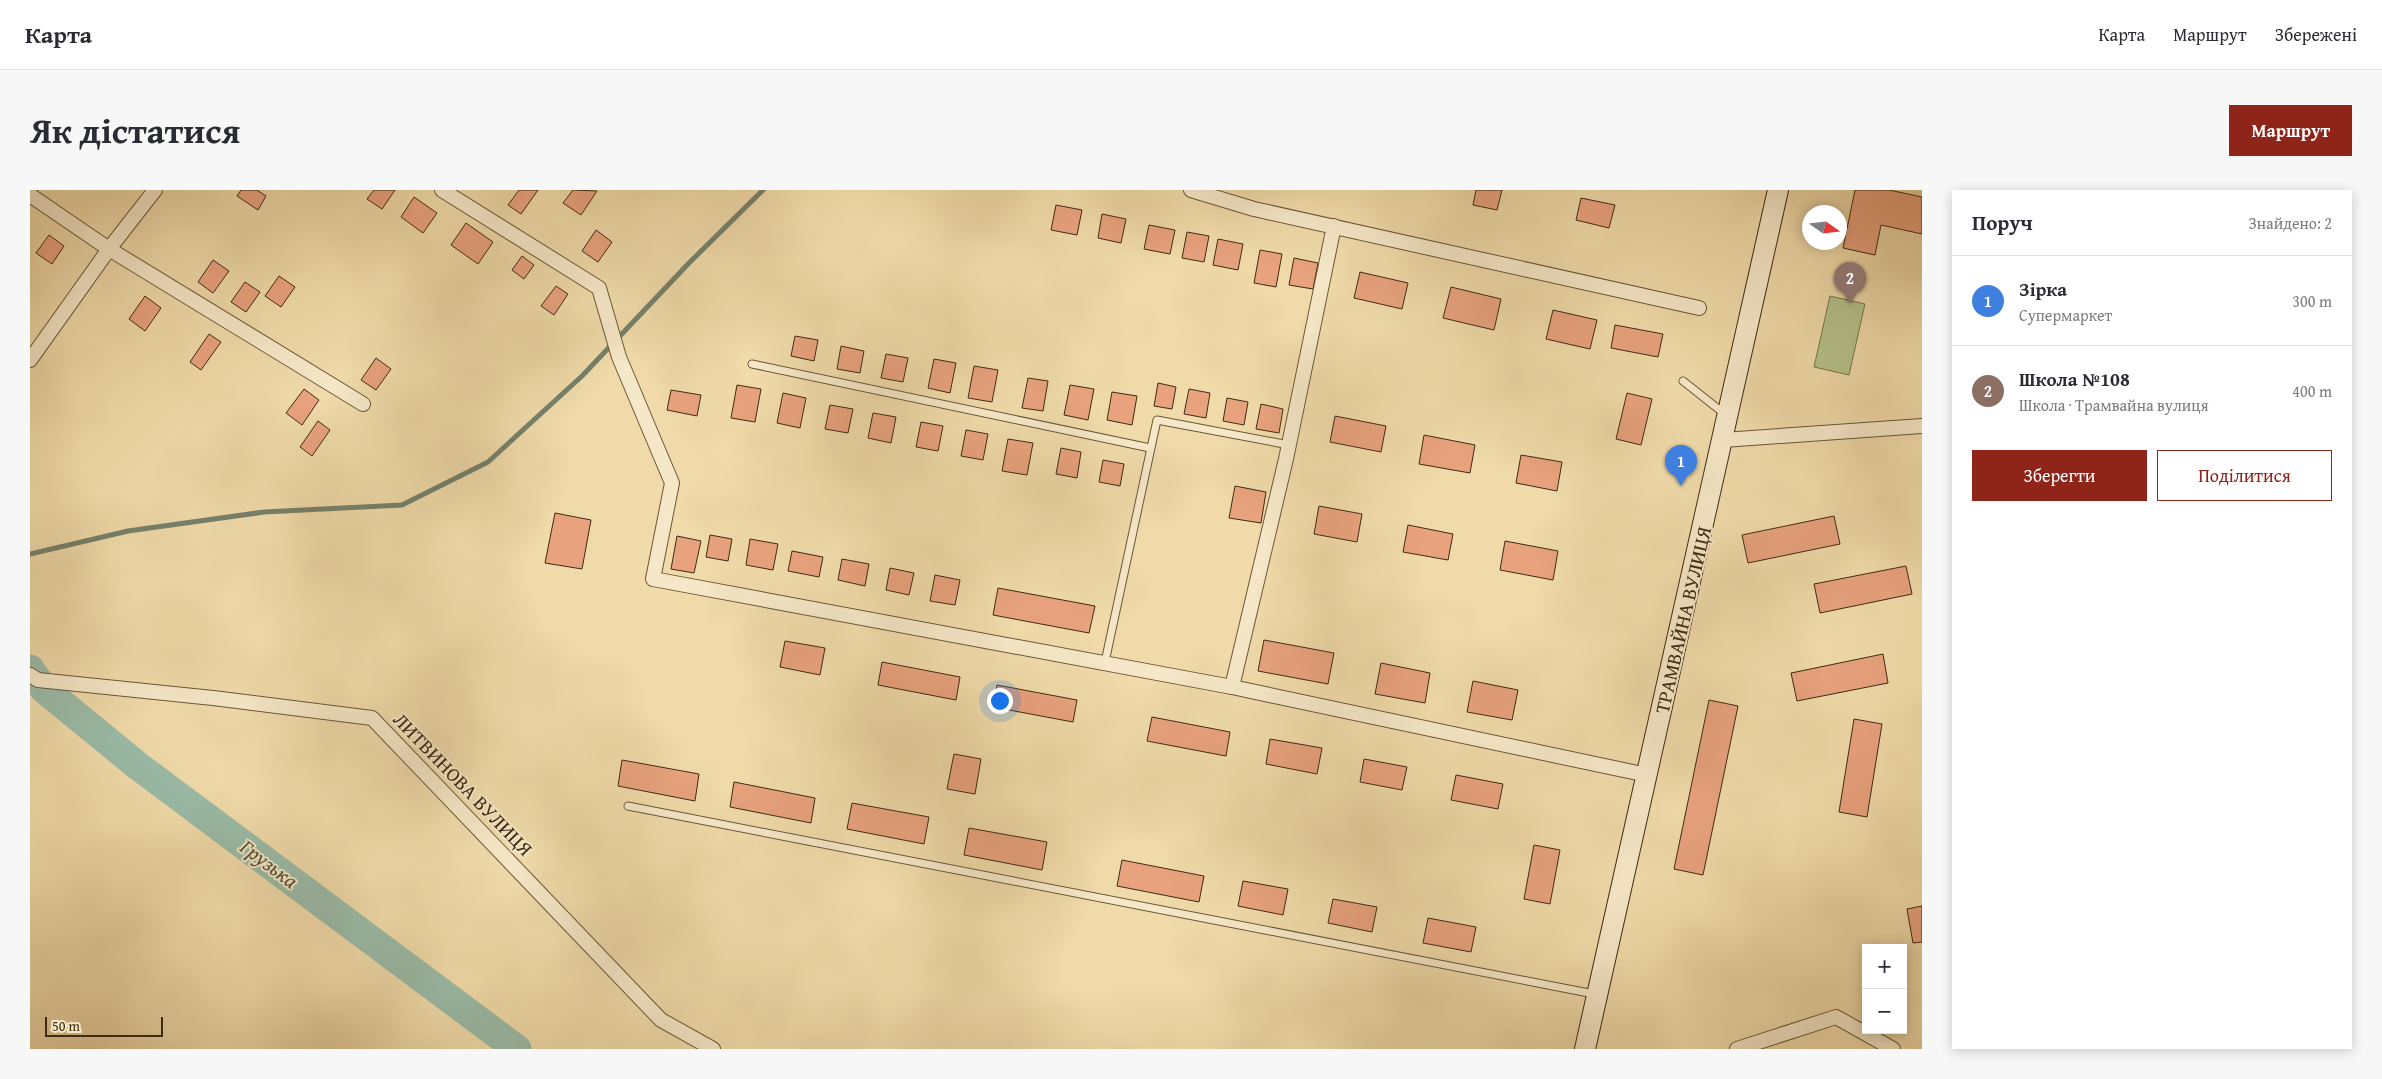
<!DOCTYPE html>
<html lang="uk">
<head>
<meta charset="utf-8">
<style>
	:root { --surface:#fff; --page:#f7f7f7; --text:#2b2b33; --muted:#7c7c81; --line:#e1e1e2; --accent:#8f2418 }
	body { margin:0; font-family:"Gentium Book Plus",serif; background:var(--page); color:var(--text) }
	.controls { position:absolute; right:15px; bottom:15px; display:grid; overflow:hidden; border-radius:0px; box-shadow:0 2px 12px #0003 }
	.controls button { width:45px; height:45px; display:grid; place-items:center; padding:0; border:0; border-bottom:1px solid var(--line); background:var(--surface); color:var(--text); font:25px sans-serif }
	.compass { position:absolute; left:1772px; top:15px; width:45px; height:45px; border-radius:50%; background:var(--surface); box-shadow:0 2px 12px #0003; rotate:104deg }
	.scale { position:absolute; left:15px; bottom:12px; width:118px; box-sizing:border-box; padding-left:5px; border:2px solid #3e2b12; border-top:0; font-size:14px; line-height:18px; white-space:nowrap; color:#3e2b12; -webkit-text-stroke:4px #f5e7c7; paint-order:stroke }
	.you { position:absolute; left:969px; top:510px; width:18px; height:18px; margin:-12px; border:4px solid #fff; border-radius:50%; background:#1a73e8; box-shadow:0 0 0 8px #1a73e833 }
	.badge { display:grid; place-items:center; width:32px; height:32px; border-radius:50%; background:var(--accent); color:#fff; font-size:16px; font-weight:700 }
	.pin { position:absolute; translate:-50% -41px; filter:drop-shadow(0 1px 2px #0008) }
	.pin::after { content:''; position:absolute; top:26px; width:18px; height:15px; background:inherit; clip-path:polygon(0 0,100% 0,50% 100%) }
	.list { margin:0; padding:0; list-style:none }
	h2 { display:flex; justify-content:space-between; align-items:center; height:65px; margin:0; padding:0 20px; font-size:21px }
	h2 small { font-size:16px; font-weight:400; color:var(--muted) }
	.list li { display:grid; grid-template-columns:32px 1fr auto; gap:15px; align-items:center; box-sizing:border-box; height:90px; padding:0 20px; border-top:1px solid var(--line) }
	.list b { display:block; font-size:19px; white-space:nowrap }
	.list p { margin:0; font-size:16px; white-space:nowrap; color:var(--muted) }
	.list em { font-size:16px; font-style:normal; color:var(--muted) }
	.actions { display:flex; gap:10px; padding:15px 20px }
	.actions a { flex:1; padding:11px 0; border:1px solid var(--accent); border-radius:0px; text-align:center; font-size:18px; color:var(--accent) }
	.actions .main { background:var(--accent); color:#fff }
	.map { position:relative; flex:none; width:1892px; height:859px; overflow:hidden; border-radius:0px }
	header { display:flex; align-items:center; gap:30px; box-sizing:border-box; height:70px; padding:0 25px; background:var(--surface); border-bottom:1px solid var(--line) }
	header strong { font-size:24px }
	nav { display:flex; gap:28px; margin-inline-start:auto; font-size:18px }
	.intro { display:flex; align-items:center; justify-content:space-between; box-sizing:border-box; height:120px; padding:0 30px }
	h1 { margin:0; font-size:35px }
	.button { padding:12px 22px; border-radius:0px; background:var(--accent); color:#fff; font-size:18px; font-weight:700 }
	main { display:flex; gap:30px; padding:0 30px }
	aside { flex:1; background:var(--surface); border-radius:0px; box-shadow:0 2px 12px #0003 }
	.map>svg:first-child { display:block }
	.green { fill:#b5c18b; stroke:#7a764e }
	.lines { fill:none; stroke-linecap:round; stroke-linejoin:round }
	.stream { stroke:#75816b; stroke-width:5 }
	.river { stroke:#9abba7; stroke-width:29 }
	.building { fill:#e8a27e; stroke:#3e2b12 }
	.lane-casing { stroke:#6a5738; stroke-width:9 }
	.street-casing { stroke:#6a5738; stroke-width:16 }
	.secondary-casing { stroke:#3e2b12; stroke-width:22 }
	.lane { stroke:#f5e7c7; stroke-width:7 }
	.street { stroke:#f5e7c7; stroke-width:14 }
	.secondary { stroke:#f5e7c7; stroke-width:20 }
	.labels { text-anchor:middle; stroke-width:4; stroke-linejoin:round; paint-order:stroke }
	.street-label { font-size:20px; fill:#3e2b12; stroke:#f5e7c7 }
	.water-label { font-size:21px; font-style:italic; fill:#554f37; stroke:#f5e7c7 }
</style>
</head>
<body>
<header>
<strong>Карта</strong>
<nav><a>Карта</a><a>Маршрут</a><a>Збережені</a></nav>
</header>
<div class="intro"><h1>Як дістатися</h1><a class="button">Маршрут</a></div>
<main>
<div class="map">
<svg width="1892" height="859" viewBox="0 0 1892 859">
	<rect width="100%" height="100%" fill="#f0daa9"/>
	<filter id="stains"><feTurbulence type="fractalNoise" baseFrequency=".004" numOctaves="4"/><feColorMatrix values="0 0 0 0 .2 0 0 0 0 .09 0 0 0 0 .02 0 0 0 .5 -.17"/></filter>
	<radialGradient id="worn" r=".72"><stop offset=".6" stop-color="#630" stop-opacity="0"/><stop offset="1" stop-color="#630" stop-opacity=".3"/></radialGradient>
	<polygon class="green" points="1800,106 1835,114 1819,185 1784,177"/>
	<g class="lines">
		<polyline class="stream" points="0,364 98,341 234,322 372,315 458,272 552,186 659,73 733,0"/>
		<polyline class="river" points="0,479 14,499 108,576 487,859"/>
	</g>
	<g class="building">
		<polygon points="211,0 227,0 236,6 228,20 207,6"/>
		<polygon points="344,0 365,0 352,19 337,9"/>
		<polygon points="489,0 508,0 491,24 478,15"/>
		<polygon points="543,0 567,1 551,25 533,13"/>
		<polygon points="1446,0 1472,0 1467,20 1443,15"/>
		<polygon points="1825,0 1859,0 1892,7 1892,44 1851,35 1845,65 1813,58"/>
		<polygon points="384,7 407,23 393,43 371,27"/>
		<polygon points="1551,8 1585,15 1579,38 1546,30"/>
		<polygon points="1026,15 1052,20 1047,45 1021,40"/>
		<polygon points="1072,24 1096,29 1091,53 1068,48"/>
		<polygon points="436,33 463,52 448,74 421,55"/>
		<polygon points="1119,35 1145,40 1140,64 1114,59"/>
		<polygon points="566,40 582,52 568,72 552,61"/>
		<polygon points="1157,42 1179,46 1174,72 1152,68"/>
		<polygon points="19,45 34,56 22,74 6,63"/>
		<polygon points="1188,49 1213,54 1208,80 1183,75"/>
		<polygon points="1230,60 1252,64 1246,97 1224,93"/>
		<polygon points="492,66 504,75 494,89 482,80"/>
		<polygon points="1264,68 1288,73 1283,99 1259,95"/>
		<polygon points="183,70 199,81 183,103 168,92"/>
		<polygon points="1330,82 1378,93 1372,119 1324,108"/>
		<polygon points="249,86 265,97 251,117 235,106"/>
		<polygon points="215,92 230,102 216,122 201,112"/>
		<polygon points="526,96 538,104 524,125 511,116"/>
		<polygon points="1421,97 1471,109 1464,140 1413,128"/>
		<polygon points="115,106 131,118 115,141 99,129"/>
		<polygon points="1523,120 1567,130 1560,159 1516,149"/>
		<polygon points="1585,135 1633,144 1628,167 1581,158"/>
		<polygon points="179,144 191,152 171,180 160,172"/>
		<polygon points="765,146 788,150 784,171 761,166"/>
		<polygon points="811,156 834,161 830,183 807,179"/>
		<polygon points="856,164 878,168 873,192 851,188"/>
		<polygon points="346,168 361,179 346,200 331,190"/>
		<polygon points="904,169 926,173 920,203 898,198"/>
		<polygon points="944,176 968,180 962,212 938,208"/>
		<polygon points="998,188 1018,191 1013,221 992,218"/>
		<polygon points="1128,193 1146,197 1142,219 1124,216"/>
		<polygon points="707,195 731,199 725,232 701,228"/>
		<polygon points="1040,195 1064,199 1058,230 1034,225"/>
		<polygon points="274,199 289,210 272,235 256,223"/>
		<polygon points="1159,199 1180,203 1176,228 1154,224"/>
		<polygon points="641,200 671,205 667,226 637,220"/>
		<polygon points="1082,202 1107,206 1102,235 1077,230"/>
		<polygon points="753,203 776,208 770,238 747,233"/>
		<polygon points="1597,203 1622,209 1611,255 1586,249"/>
		<polygon points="1197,208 1218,212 1214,235 1193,231"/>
		<polygon points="1231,214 1253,219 1249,243 1226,239"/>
		<polygon points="800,215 823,219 818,243 795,239"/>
		<polygon points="843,223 866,227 861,253 838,248"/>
		<polygon points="1305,226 1356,236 1351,262 1300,252"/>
		<polygon points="288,231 300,240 282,266 270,257"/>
		<polygon points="891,232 913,236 908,261 886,257"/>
		<polygon points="936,240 958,244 953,270 931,266"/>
		<polygon points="1394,245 1445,255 1440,283 1389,274"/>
		<polygon points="978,249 1003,253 997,285 972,281"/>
		<polygon points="1031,258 1051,262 1047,288 1026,284"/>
		<polygon points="1491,265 1532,272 1527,301 1486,293"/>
		<polygon points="1073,270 1094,274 1090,296 1069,292"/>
		<polygon points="1205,296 1236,302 1231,333 1199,328"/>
		<polygon points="1289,316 1332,324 1327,352 1284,344"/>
		<polygon points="525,323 561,330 552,379 515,373"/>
		<polygon points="1804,326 1810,354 1718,373 1712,345"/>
		<polygon points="1378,335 1423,344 1418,370 1373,362"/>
		<polygon points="680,345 702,349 698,371 676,367"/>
		<polygon points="647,346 671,351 664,383 641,379"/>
		<polygon points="720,349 748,354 743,380 716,375"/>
		<polygon points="1475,351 1528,361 1523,390 1470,380"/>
		<polygon points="762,361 793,367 789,387 758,381"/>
		<polygon points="812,369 839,374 835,396 808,390"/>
		<polygon points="1876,376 1882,404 1790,423 1784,394"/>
		<polygon points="860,378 884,383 879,405 856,400"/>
		<polygon points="905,385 930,390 925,415 900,411"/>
		<polygon points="968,398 1065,416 1059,443 963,425"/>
		<polygon points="1234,450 1304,463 1298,494 1228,481"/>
		<polygon points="755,451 795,458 790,485 750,477"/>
		<polygon points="1853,464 1858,493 1767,511 1761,483"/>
		<polygon points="852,472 930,487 926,510 848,495"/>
		<polygon points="1351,473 1400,483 1395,513 1345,504"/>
		<polygon points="1443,491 1488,500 1482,530 1437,522"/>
		<polygon points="967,495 1047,510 1043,532 963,517"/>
		<polygon points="1679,510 1708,516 1673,685 1644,679"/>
		<polygon points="1122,527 1200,542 1196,566 1117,551"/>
		<polygon points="1824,529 1852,534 1837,627 1809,622"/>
		<polygon points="1240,549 1292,558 1287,584 1236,574"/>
		<polygon points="924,564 951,569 945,604 917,599"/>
		<polygon points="1334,569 1377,577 1372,600 1330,592"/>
		<polygon points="592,570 669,584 665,611 588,596"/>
		<polygon points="1426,585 1473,594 1468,619 1421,610"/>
		<polygon points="704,592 785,608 781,633 700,617"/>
		<polygon points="822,613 899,627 894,654 817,639"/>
		<polygon points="939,638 1017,652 1012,680 934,665"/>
		<polygon points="1504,655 1530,660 1520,714 1494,709"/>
		<polygon points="1092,670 1174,686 1169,712 1087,696"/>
		<polygon points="1213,691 1258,699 1253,725 1208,716"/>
		<polygon points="1303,709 1347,717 1342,742 1298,733"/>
		<polygon points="1892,716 1892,752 1883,753 1877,719"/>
		<polygon points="1398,728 1446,737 1441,762 1393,753"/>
	</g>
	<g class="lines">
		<defs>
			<g id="lane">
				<polyline points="722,174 1120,258"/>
				<polyline points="1653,191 1696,225"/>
				<polyline points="1075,472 1127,230 1259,255"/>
				<polyline points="598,616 1564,804"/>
			</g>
			<g id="street">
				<polyline points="412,0 569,98 589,167 642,293 623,389 1202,497 1617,585"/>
				<polyline points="1161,0 1224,19 1669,118"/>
				<polyline points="0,5 79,59 333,214"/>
				<polyline points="0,170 79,59 125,0"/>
				<polyline points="1693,250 1892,236"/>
				<polyline points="0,485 8,490 183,508 342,528 631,830 683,859"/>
				<polyline points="1202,497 1256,269 1304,36"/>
				<polyline points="1707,859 1806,827 1863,859"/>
			</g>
			<polyline id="secondary" points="1555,859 1748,0"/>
		</defs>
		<use href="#lane" class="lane-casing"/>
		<use href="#street" class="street-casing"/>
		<use href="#secondary" class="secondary-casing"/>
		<use href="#lane" class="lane"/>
		<use href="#street" class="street"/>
		<use href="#secondary" class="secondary"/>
	</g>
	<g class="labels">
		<g class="street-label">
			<text transform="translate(1653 430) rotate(-77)" y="7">ТРАМВАЙНА ВУЛИЦЯ</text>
			<text transform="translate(433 594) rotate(46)" y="7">ЛИТВИНОВА ВУЛИЦЯ</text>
		</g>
		<g class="water-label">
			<text transform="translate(239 674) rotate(37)" y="7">Грузька</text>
		</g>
	</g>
	<rect width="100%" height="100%" filter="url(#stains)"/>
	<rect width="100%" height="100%" fill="url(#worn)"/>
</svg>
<div class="controls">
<button>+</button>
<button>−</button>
</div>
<svg class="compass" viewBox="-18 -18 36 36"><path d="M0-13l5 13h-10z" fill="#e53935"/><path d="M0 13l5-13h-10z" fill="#7c7c81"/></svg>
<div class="scale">50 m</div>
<div class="you"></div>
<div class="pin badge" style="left:1651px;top:296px;background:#3f7fe0">1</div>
<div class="pin badge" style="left:1820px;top:113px;background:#8d6e63">2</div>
</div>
<aside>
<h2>Поруч<small>Знайдено: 2</small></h2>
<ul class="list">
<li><span class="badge" style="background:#3f7fe0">1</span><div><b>Зірка</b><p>Супермаркет</p></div><em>300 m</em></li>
<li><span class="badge" style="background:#8d6e63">2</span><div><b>Школа №108</b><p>Школа · Трамвайна вулиця</p></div><em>400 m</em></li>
</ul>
<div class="actions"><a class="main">Зберегти</a><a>Поділитися</a></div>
</aside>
</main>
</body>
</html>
